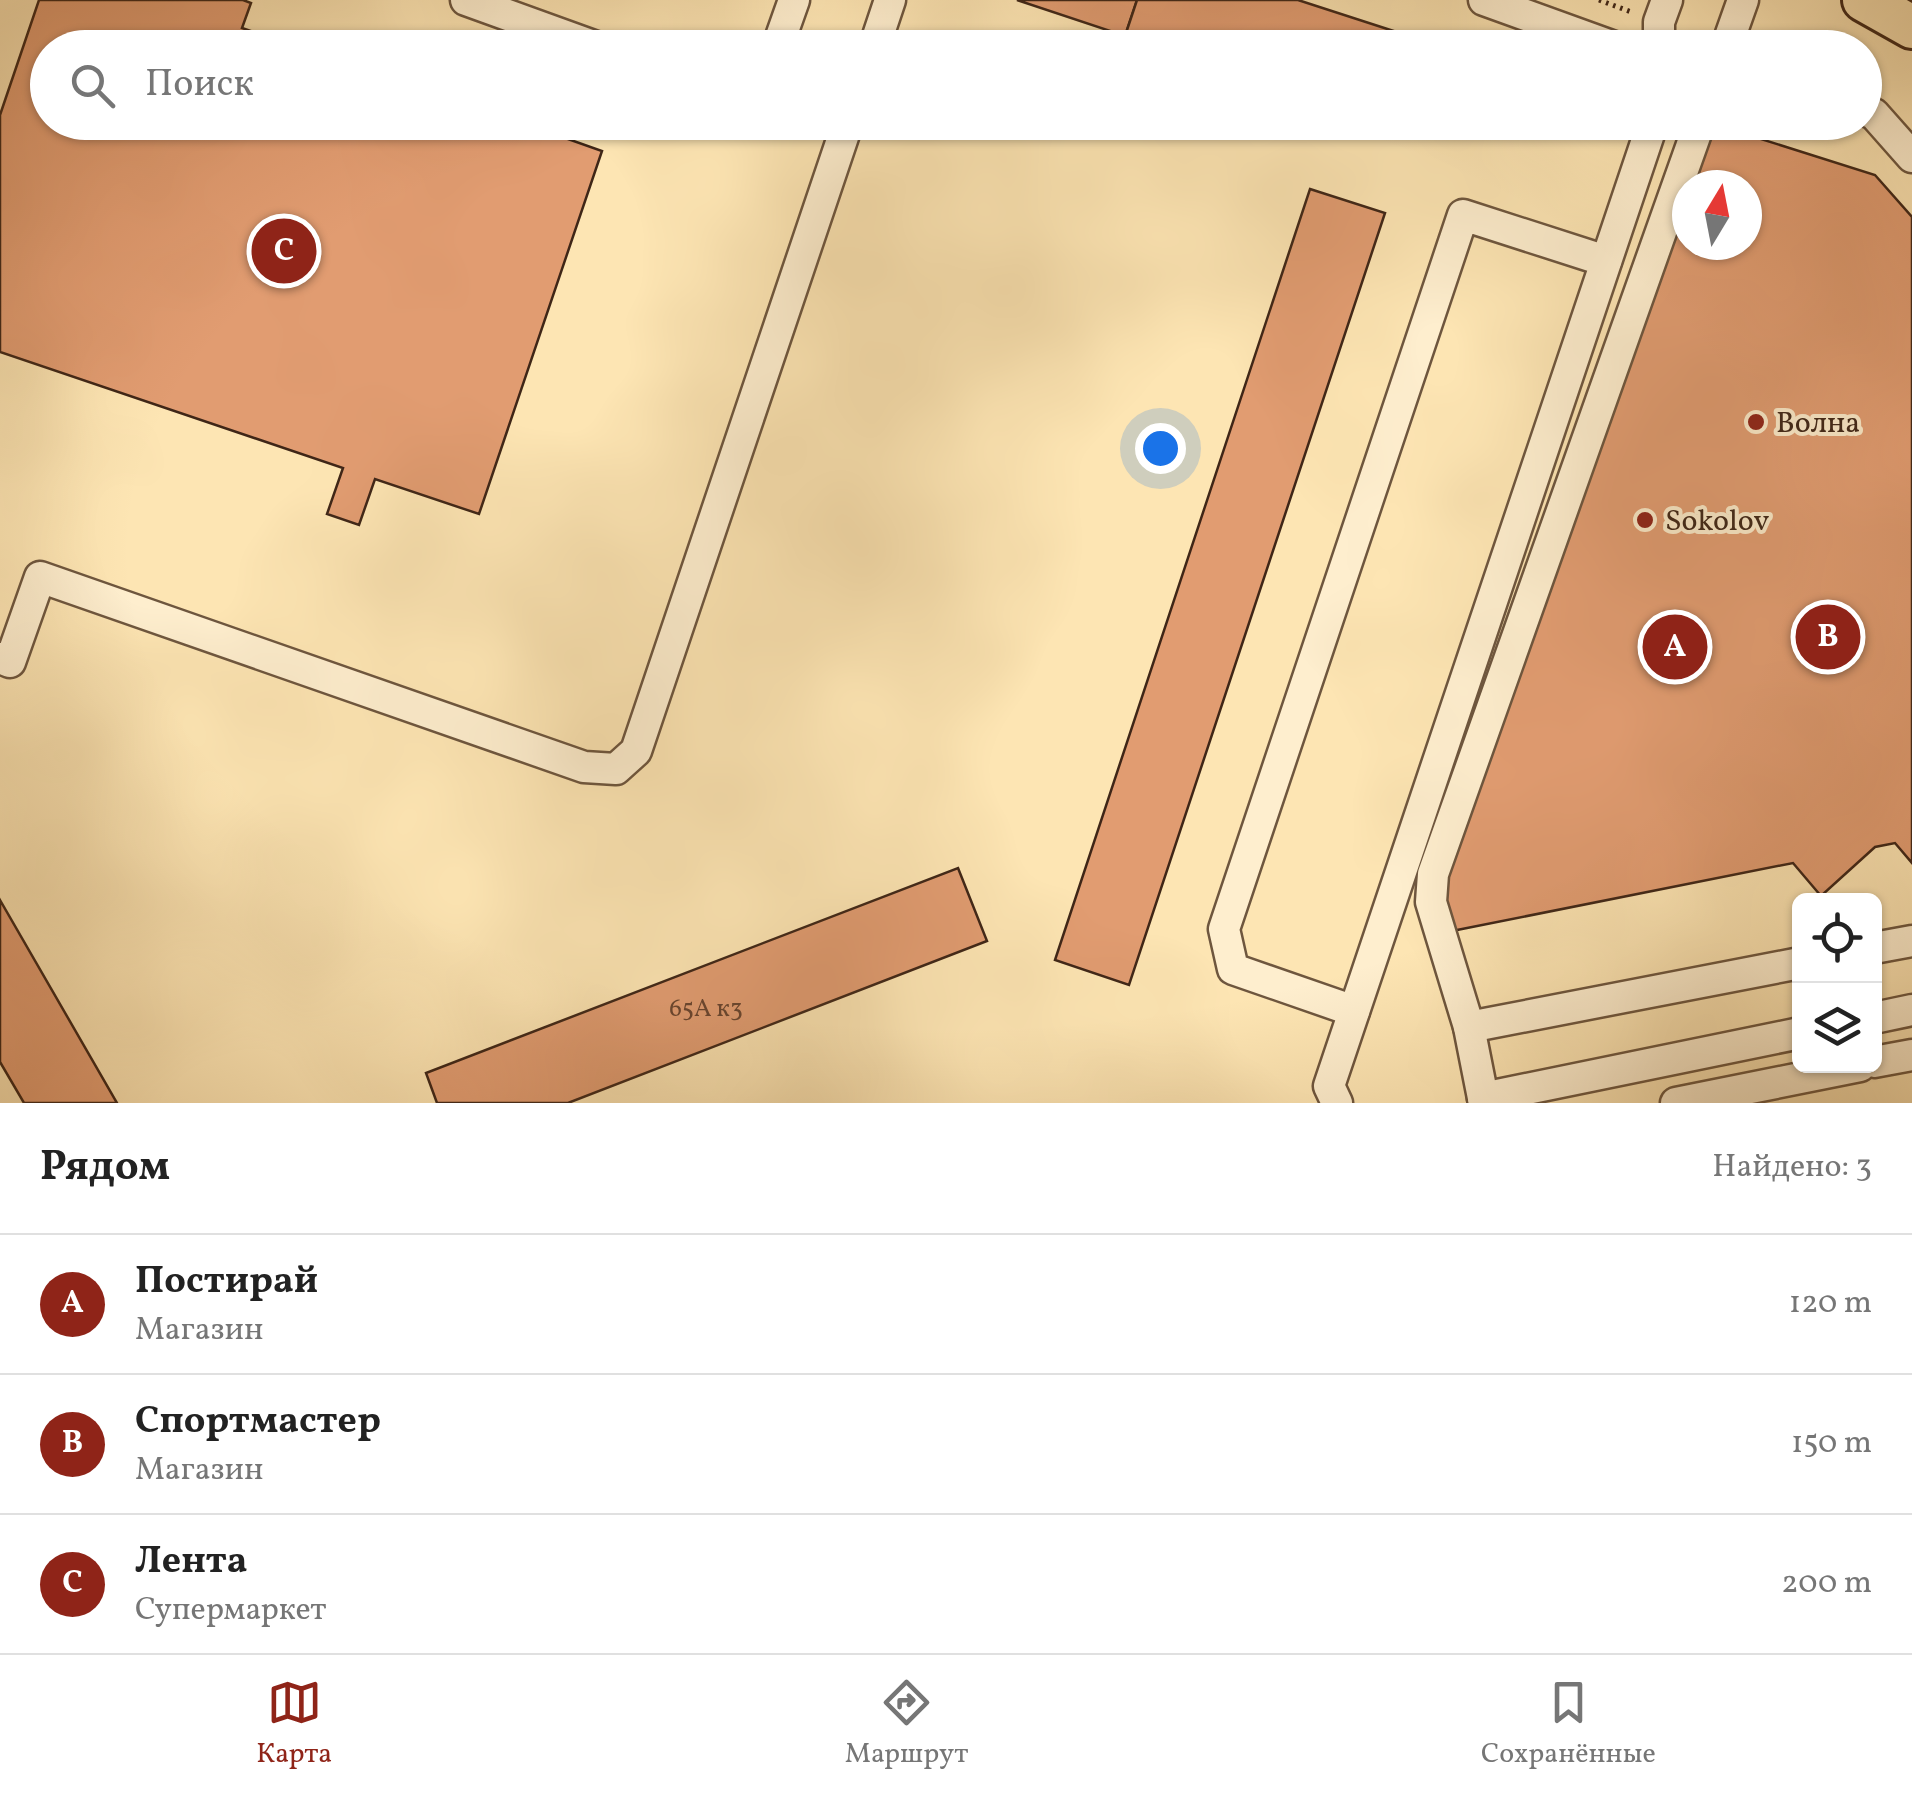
<!DOCTYPE html>
<html lang="ru">
<head>
<meta charset="utf-8">
<style>
	:root { --surface:#fff; --page:#f2f2f2; --text:#222; --muted:#767676; --line:#e0e0e0; --accent:#8f2418 }
	body { margin:0; font-family:Vollkorn,serif; background:var(--page); color:var(--text) }
	.controls { position:absolute; right:30px; bottom:30px; display:grid; overflow:hidden; border-radius:15px; box-shadow:0 2px 8px #0004 }
	.controls button { width:90px; height:90px; display:grid; place-items:center; padding:0; border:0; border-bottom:2px solid var(--line); background:var(--surface); color:var(--text); font:50px sans-serif }
	.compass { position:absolute; left:1672px; top:170px; width:90px; height:90px; border-radius:50%; background:var(--surface); box-shadow:0 2px 8px #0004; rotate:10deg }
	.you { position:absolute; left:1160px; top:448px; width:35px; height:35px; margin:-25px; border:8px solid #fff; border-radius:50%; background:#1a73e8; box-shadow:0 0 0 15px #1a73e833 }
	.badge { display:grid; place-items:center; width:65px; height:65px; border-radius:50%; background:var(--accent); color:#fff; font-size:32px; font-weight:700 }
	.pin { position:absolute; translate:-50% -50%; border:5px solid #fff; box-shadow:0 2px 10px #0006 }
	.list { margin:0; padding:0; list-style:none }
	h2 { display:flex; justify-content:space-between; align-items:center; height:130px; margin:0; padding:0 40px; font-size:42px }
	h2 small { font-size:32px; font-weight:400; color:var(--muted) }
	.list li { display:grid; grid-template-columns:65px 1fr auto; gap:30px; align-items:center; box-sizing:border-box; height:140px; padding:0 40px; border-top:2px solid var(--line) }
	.list b { display:block; font-size:38px; white-space:nowrap }
	.list p { margin:0; font-size:32px; white-space:nowrap; color:var(--muted) }
	.list em { font-size:32px; font-style:normal; color:var(--muted) }
	.icon { flex:none; width:55px; height:55px; fill:none; stroke:currentColor; stroke-width:2; stroke-linecap:round; stroke-linejoin:round }
	.map { position:relative; flex:none; width:1912px; height:1103px; overflow:hidden }
	.search { position:absolute; background:var(--surface); box-shadow:0 2px 8px #0004; left:30px; right:30px; top:30px; height:110px; display:flex; align-items:center; gap:25px; box-sizing:border-box; padding:0 35px; border-radius:55px; color:var(--muted); font-size:38px }
	.sheet { height:550px; background:var(--surface) }
	nav { display:flex; justify-content:space-around; align-items:center; box-sizing:border-box; height:140px; border-top:2px solid var(--line); background:var(--surface); font-size:28px; color:var(--muted) }
	nav a { display:grid; justify-items:center; gap:5px }
	nav .on { color:var(--accent) }
	.map>svg:first-child { display:block }
	.building { fill:#e19c71; stroke:#3f2617; stroke-width:2.5; fill-rule:evenodd }
	.lines { fill:none; stroke-linecap:round; stroke-linejoin:round }
	.minor-casing { stroke:#6e563e; stroke-width:35 }
	.highway-casing { stroke:#3f2617; stroke-width:48 }
	.path { stroke:#3f2617; stroke-width:5; stroke-dasharray:2.5 5; stroke-linecap:butt }
	.minor { stroke:#feeece; stroke-width:30 }
	.highway { stroke:#fde5b3; stroke-width:42 }
	.poi-dot { fill:#8f2418; stroke:#feeece; stroke-width:4 }
	.labels { text-anchor:middle; stroke-width:8; stroke-linejoin:round; paint-order:stroke }
	.number-label { font-size:25px; fill:#68442e }
	.poi-label { font-size:30px; fill:#3f2617; stroke:#feeece; text-anchor:start }
</style>
</head>
<body>
<div class="map">
<svg width="1912" height="1103" viewBox="0 0 1912 1103">
	<rect width="100%" height="100%" fill="#fde5b3"/>
	<filter id="stains"><feTurbulence type="fractalNoise" baseFrequency=".002" numOctaves="4"/><feColorMatrix values="0 0 0 0 .2 0 0 0 0 .09 0 0 0 0 .02 0 0 0 .5 -.17"/></filter>
	<radialGradient id="worn" r=".72"><stop offset=".6" stop-color="#630" stop-opacity="0"/><stop offset="1" stop-color="#630" stop-opacity=".3"/></radialGradient>
	<g class="building">
		<polygon points="39,0 243,0 251,3 242,28 300,48 48,48 48,122 536,122 534,127 602,151 479,514 375,479 359,525 327,514 343,468 0,352 0,115"/>
		<polygon points="1017,0 1137,0 1125,36"/>
		<polygon points="1137,0 1298,0 1443,47 1161,48 1125,36"/>
		<path d="M1707,122L1875,175L1912,217V863L1895,843L1875,847L1821,896L1793,863L1452,931L1442,881ZM1687,185H1747V245H1687Z"/>
		<polygon points="1310,189 1385,213 1129,985 1055,960"/>
		<polygon points="958,868 987,941 568,1103 437,1103 426,1073"/>
		<polygon points="0,900 117,1103 24,1103 0,1062"/>
	</g>
	<g class="lines">
		<defs>
			<g id="minor">
				<polyline points="466,0 599,48"/>
				<polyline points="1484,0 1617,48"/>
				<polyline points="777,48 794,0"/>
				<polyline points="874,48 890,0"/>
				<polyline points="1659,48 1659,22 1667,0"/>
				<polyline points="1726,48 1743,0"/>
				<polyline points="1864,110 1874,114 1912,157"/>
				<polyline points="0,658 10,662 40,577 584,767 616,769 636,751 848,122"/>
				<polyline points="1874,948 1912,941"/>
				<polyline points="1354,1011 1233,969 1224,929 1463,215 1606,261"/>
				<polyline points="1874,1018 1912,1010"/>
				<polyline points="1469,1027 1800,963"/>
				<polyline points="1874,1062 1912,1055"/>
				<polyline points="1483,1098 1800,1033"/>
				<polyline points="1337,1103 1329,1086 1653,122"/>
				<polyline points="1484,1103 1469,1027 1431,902 1433,874 1700,122"/>
				<polyline points="1676,1103 1860,1066"/>
			</g>
			<polyline id="highway" points="1864,0 1912,27"/>
		</defs>
		<use href="#minor" class="minor-casing"/>
		<use href="#highway" class="highway-casing"/>
		<polyline class="path" points="1599,0 1634,13"/>
		<use href="#minor" class="minor"/>
		<use href="#highway" class="highway"/>
	</g>
	<g class="poi-dot">
		<circle cx="1756" cy="422" r="10"/>
		<circle cx="1645" cy="520" r="10"/>
	</g>
	<g class="labels">
		<g class="number-label">
			<text x="706" y="1016">65А к3</text>
		</g>
		<g class="poi-label">
			<text x="1776" y="432">Волна</text>
			<text x="1665" y="530">Sokolov</text>
		</g>
	</g>
	<rect width="100%" height="100%" filter="url(#stains)"/>
	<rect width="100%" height="100%" fill="url(#worn)"/>
</svg>
<div class="controls">
<button><svg class="icon" aria-label="locate" viewBox="0 0 24 24"><circle cx="12" cy="12" r="6"/><path d="M12 2v4M12 18v4M2 12h4M18 12h4"/></svg></button>
<button><svg class="icon" aria-label="layers" viewBox="0 0 24 24"><path d="M12 4l9 5-9 5-9-5zM3 14l9 5 9-5"/></svg></button>
</div>
<svg class="compass" viewBox="-18 -18 36 36"><path d="M0-13l5 13h-10z" fill="#e53935"/><path d="M0 13l5-13h-10z" fill="#767676"/></svg>
<div class="you"></div>
<div class="pin badge" style="left:1675px;top:647px">A</div>
<div class="pin badge" style="left:1828px;top:637px">B</div>
<div class="pin badge" style="left:284px;top:251px">C</div>
<div class="search"><svg class="icon" aria-label="search" viewBox="0 0 24 24"><circle cx="10" cy="10" r="6"/><path d="M15 15l6 6"/></svg>Поиск</div>
</div>
<section class="sheet">
<h2>Рядом<small>Найдено: 3</small></h2>
<ul class="list">
<li><span class="badge">A</span><div><b>Постирай</b><p>Магазин</p></div><em>120 m</em></li>
<li><span class="badge">B</span><div><b>Спортмастер</b><p>Магазин</p></div><em>150 m</em></li>
<li><span class="badge">C</span><div><b>Лента</b><p>Супермаркет</p></div><em>200 m</em></li>
</ul>
</section>
<nav>
<a class="on"><svg class="icon" aria-label="map" viewBox="0 0 24 24"><path d="M3 6l6-2 6 2 6-2v14l-6 2-6-2-6 2zM9 4v14M15 6v14"/></svg>Карта</a>
<a><svg class="icon" aria-label="directions" viewBox="0 0 24 24"><path d="M12 3l9 9-9 9-9-9zM9 14v-3h6M13 9l2 2-2 2"/></svg>Маршрут</a>
<a><svg class="icon" aria-label="saved" viewBox="0 0 24 24"><path d="M7 4h10v16l-5-4-5 4z"/></svg>Сохранённые</a>
</nav>
</body>
</html>
